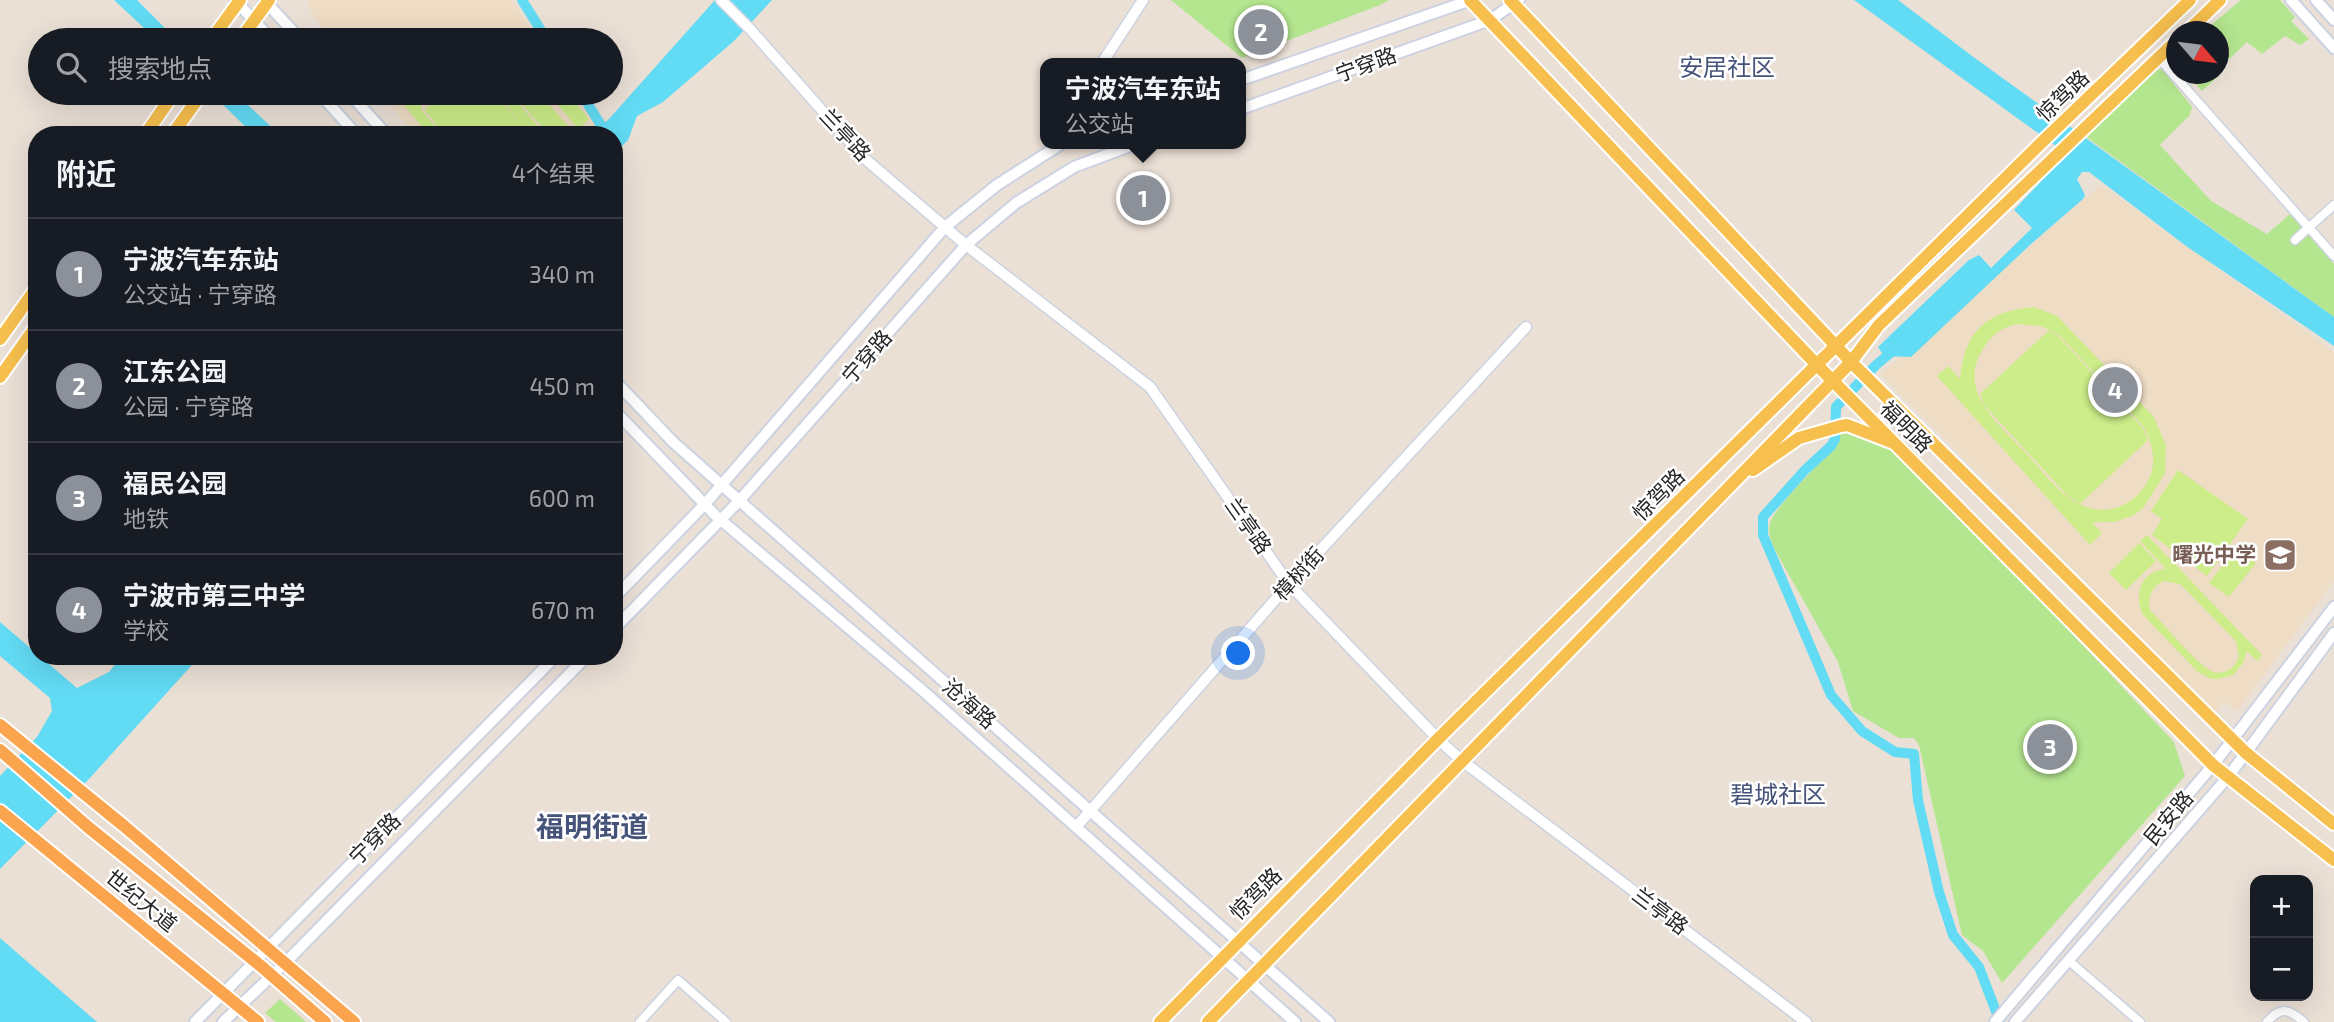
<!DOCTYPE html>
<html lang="zh">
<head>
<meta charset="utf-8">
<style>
	:root { --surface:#171b24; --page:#20242c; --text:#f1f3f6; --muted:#9ea1a6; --line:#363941; --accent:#8c9099 }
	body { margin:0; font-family:"Exo 2","Noto Sans SC",sans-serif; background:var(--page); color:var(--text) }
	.controls { position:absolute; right:21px; bottom:21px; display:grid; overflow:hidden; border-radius:14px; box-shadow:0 7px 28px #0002 }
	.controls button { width:63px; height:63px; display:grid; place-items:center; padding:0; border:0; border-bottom:2px solid var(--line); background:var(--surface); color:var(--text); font:35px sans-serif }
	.compass { position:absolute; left:2166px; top:21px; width:63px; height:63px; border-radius:50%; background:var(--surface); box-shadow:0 7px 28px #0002; rotate:118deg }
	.you { position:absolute; left:1239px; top:654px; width:24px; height:24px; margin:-18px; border:5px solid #fff; border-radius:50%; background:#1a73e8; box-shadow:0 0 0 10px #1a73e833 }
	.badge { display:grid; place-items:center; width:46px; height:46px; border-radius:50%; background:var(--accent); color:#fff; font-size:23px; font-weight:700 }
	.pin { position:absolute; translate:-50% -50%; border:4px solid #fff; box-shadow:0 2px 7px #0006 }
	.popup { position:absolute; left:1040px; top:58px; width:206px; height:91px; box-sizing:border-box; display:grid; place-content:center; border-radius:14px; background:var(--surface); filter:drop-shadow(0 2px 5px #0005); font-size:23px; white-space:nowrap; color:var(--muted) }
	.popup b { font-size:26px; color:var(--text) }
	.popup::after { content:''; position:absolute; left:50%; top:100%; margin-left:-14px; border:14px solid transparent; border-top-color:var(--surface) }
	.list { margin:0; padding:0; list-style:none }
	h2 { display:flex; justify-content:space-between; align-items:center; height:91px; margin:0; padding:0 28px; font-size:30px }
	h2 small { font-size:23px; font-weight:400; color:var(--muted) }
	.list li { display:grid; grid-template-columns:46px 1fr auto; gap:21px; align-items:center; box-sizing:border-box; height:112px; padding:0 28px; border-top:2px solid var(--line) }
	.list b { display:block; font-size:26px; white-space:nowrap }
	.list p { margin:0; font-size:23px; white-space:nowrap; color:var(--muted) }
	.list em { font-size:23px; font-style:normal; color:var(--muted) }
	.icon { flex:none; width:38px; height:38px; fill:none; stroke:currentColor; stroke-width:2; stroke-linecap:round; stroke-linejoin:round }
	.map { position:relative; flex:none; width:2334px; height:1022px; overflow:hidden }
	.search { position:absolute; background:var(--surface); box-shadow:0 7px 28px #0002; left:28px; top:28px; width:595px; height:77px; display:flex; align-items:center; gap:18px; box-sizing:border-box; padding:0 24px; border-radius:38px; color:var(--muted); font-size:26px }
	.panel { position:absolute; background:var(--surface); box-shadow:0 7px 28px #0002; left:28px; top:126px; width:595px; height:539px; border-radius:28px }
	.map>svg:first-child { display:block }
	.education { fill:#eedcc4 }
	.green { fill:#b4e58f }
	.pitch { fill:#cced89; fill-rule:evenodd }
	.water { fill:#62dbf4 }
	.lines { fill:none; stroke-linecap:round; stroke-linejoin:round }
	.canal { stroke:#62dbf4; stroke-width:10 }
	.minor-casing { stroke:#ccd2e1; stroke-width:11 }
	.tertiary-casing { stroke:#ccd2e1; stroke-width:13 }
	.secondary-casing { stroke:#ccd2e1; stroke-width:14 }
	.primary-casing { stroke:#fff; stroke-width:16 }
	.trunk-casing { stroke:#fff; stroke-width:16 }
	.minor { stroke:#fff; stroke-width:8 }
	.tertiary { stroke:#fff; stroke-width:10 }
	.secondary { stroke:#fff; stroke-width:10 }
	.primary { stroke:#f7c04e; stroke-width:12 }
	.trunk { stroke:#fba44e; stroke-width:12 }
	.labels { text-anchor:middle; stroke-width:5; stroke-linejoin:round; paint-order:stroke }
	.street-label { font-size:21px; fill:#262626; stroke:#fff }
	.education-label { font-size:21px; font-weight:bold; fill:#785e54; stroke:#fff; text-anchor:end }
	.quarter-label { font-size:24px; fill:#455379; stroke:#fff }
	.district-label { font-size:28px; font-weight:bold; fill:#455379; stroke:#fff }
</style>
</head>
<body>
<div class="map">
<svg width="2334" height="1022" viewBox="0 0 2334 1022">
	<rect width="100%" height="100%" fill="#ebe0d6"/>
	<g class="education">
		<polygon points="308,0 512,0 539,40 334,40 311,14"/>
		<polygon points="379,93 575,93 596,124 586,135 416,135"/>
		<polygon points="2101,185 2334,352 2334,581 2237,711 2223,701 2215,714 1881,374"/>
	</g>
	<g class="green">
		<polygon points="1171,0 1389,0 1380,5 1242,58"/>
		<polygon points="2241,0 2280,0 2295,17 2291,21 2309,39 2300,45 2285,36 2262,54 2247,42 2225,63 2219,56 2218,32 2204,31"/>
		<polygon points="2162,69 2192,107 2190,115 2160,145 2211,201 2267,234 2290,214 2334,264 2334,317 2085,136 2087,132 2150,71"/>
		<polygon points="2186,74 2218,74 2220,75 2202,91"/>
		<path d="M1840,428L1895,446L2174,742L2185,776L2002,983L1983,951L1962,935L1919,745L1914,738H1899L1853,711L1838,662L1775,550C1771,541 1767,532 1770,523C1773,510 1824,457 1836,448Z"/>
		<polygon points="280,999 306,1022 276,1022 265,1013"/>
	</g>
	<g class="pitch">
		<polygon points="394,93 408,95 420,93 422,111 443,135 429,135"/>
		<polygon points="444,93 494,93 526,130 520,135 445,135 424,110"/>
		<polygon points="496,93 510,93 538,126 540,135 530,135"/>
		<polygon points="512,93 539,93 576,135 549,135"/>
		<polygon points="568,94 589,119 578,129 557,104"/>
		<path d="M2034,307L2057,316L2154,417L2166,446L2165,473L2144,507L2134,515L2115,522H2092L2102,533L2090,545L1937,376L1948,366L1960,379C1964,331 1987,311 2034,307ZM2016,324L2041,326L2060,336L2143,426C2154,446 2158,467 2145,486C2137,497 2127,505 2115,508C2075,519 2049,478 2025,452C1999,424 1956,391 1983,349C1991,335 2001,328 2016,324Z"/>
		<polygon points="2048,331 2058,336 2142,427 2148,440 2080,504 2067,495 1984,405 1980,394"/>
		<polygon points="2178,470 2248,519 2207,576 2152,535 2162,519 2151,511"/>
		<path d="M2147,535L2262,655L2257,661L2247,651L2243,663L2233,675L2218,679H2211L2198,672L2143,615C2133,594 2142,570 2166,569L2140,541ZM2164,581L2180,584L2236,641L2239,657C2235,668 2225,675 2213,672C2199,667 2162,622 2150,610C2147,597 2152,586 2164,581Z"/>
		<polygon points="2139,543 2156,561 2126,590 2109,573"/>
		<polygon points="2236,548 2256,563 2229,597 2209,583"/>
	</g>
	<g class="water">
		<polygon points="114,0 137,0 177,40 157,40"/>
		<polygon points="715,0 772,0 734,41 663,102 637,116 628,140 614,154 614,135 589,135 608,120"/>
		<polygon points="1854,0 1898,0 1972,56 2334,317 2334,346 2186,246 2089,172 2082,172 2077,179 2085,195 2083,199 2031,244 1911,357 1884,356 1878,347 1969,260 1979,255 1991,268 2032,228 2014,210 2067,154"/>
		<polygon points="211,93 235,93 280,135 254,135"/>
		<polygon points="0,622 77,688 109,672 122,656 200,656 89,779 0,869 0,776 37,737 52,711 50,698 0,656"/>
		<polygon points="0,938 97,1022 0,1022"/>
	</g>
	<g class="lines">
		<g class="canal">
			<polyline points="522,0 547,40"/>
			<polyline points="581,93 607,135"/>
			<polyline points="1894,350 1876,365 1836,407 1835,439 1831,446 1805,470 1763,517 1763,535 1831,695 1862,731 1895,752 1914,754 1918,800 1939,892 1953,935 1979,967 2000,1022"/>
		</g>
		<defs>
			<g id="minor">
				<polyline points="2159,58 2334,256"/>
				<polyline points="2295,240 2334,205"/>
				<polyline points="2069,961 2140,1022"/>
				<polyline points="640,1022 678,980 726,1022"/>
				<path d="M2267,1022C2281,1006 2289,1009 2304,1022"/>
			</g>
			<g id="tertiary">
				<polyline points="721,0 751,30 864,158 966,245 1150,387 1289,584 1438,739 1461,760 1806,1022"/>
				<polyline points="1102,63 1143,0"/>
				<polyline points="1077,826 1289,584 1526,327"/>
			</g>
			<g id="secondary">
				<polyline points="235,0 272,40"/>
				<polyline points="264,0 301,40"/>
				<polyline points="2291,0 2334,48"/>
				<polyline points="2316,0 2334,20"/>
				<polyline points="1241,80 1471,0"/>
				<polyline points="319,93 357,135"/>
				<polyline points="349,93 387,135"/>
				<polyline points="1241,109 1490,20 1519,0"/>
				<polyline points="614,380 673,442 1329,1022"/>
				<polyline points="614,410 715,515 922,690 1295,1022"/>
				<polyline points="614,598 705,504 945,227 997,185 1061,144"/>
				<polyline points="614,629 739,501 966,245 1016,203 1074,167 1135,144"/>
				<polyline points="195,1022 556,656"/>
				<polyline points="223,1022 284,964 587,656"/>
				<polyline points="1995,1022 2213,765 2334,607"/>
				<polyline points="2015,1022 2228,777 2334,633"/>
			</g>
			<g id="primary">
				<polyline points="1470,0 1817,365 2213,765 2334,860"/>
				<polyline points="1510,0 1852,363 2246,753 2334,824"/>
				<polyline points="2187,32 2220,0"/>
				<polyline points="211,40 240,0"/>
				<polyline points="240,40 269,0"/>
				<polyline points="145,135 174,93"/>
				<polyline points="172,135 202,93"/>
				<polyline points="0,339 37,287"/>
				<polyline points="0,377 37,325"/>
				<polyline points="1753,470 1799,438 1841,426 1847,425 1891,442"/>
				<polyline points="1160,1022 1438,739 2041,143 2190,0"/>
				<polyline points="1208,1022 1851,362 1879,325 2176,41"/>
			</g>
			<g id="trunk">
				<polyline points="0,725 124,826 354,1022"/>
				<polyline points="0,750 88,827 262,967 325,1022"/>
				<polyline points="0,811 258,1022"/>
			</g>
		</defs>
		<use href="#minor" class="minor-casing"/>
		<use href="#tertiary" class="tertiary-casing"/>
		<use href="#secondary" class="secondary-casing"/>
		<use href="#primary" class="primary-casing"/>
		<use href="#trunk" class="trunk-casing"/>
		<use href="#minor" class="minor"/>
		<use href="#tertiary" class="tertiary"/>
		<use href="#secondary" class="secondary"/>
		<use href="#primary" class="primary"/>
		<use href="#trunk" class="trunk"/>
	</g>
	<defs>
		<symbol id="school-square" viewBox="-11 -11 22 22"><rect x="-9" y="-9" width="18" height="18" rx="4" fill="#8d6e63" stroke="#fff"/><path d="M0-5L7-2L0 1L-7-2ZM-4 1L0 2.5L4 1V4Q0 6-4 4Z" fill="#fff"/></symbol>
	</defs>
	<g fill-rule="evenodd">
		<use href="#school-square" x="2261" y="536" width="38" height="38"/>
	</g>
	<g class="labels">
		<g class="street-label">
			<text transform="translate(1366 65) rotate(-20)" y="7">宁穿路</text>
			<text transform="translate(2063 96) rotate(-44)" y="7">惊驾路</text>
			<text transform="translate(845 135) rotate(47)" y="7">兰亭路</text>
			<text transform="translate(867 357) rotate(-49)" y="7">宁穿路</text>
			<text transform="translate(1906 427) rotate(45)" y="7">福明路</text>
			<text transform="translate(1659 495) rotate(-45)" y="7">惊驾路</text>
			<text transform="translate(1248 526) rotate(55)" y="7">兰亭路</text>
			<text transform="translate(1299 574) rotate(-48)" y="7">樟树街</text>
			<text transform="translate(969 704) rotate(41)" y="7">沧海路</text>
			<text transform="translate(2169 818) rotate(-50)" y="7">民安路</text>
			<text transform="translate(375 839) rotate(-45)" y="7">宁穿路</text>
			<text transform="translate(1256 894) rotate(-45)" y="7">惊驾路</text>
			<text transform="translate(141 901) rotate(39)" y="7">世纪大道</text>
			<text transform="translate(1660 911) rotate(37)" y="7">兰亭路</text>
		</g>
		<g class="education-label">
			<text x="2256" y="562">曙光中学</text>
		</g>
		<g class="quarter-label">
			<text x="1727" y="76">安居社区</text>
			<text x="1778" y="803">碧城社区</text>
		</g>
		<g class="district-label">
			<text x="592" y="837">福明街道</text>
		</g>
	</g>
</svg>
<div class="controls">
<button>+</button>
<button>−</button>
</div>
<svg class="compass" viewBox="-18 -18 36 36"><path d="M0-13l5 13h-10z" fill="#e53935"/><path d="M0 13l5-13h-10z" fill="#9ea1a6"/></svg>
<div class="you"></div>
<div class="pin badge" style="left:1143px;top:198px">1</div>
<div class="popup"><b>宁波汽车东站</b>公交站</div>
<div class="pin badge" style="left:1261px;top:32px">2</div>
<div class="pin badge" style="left:2050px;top:747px">3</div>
<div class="pin badge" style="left:2115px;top:390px">4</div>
<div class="search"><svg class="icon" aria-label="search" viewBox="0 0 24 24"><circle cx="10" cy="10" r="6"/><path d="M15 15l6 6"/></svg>搜索地点</div>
<section class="panel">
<h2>附近<small>4个结果</small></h2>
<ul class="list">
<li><span class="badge">1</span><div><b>宁波汽车东站</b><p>公交站 · 宁穿路</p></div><em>340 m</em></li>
<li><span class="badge">2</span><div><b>江东公园</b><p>公园 · 宁穿路</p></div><em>450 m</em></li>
<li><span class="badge">3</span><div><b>福民公园</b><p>地铁</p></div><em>600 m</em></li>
<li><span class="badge">4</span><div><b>宁波市第三中学</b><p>学校</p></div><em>670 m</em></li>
</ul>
</section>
</div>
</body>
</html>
